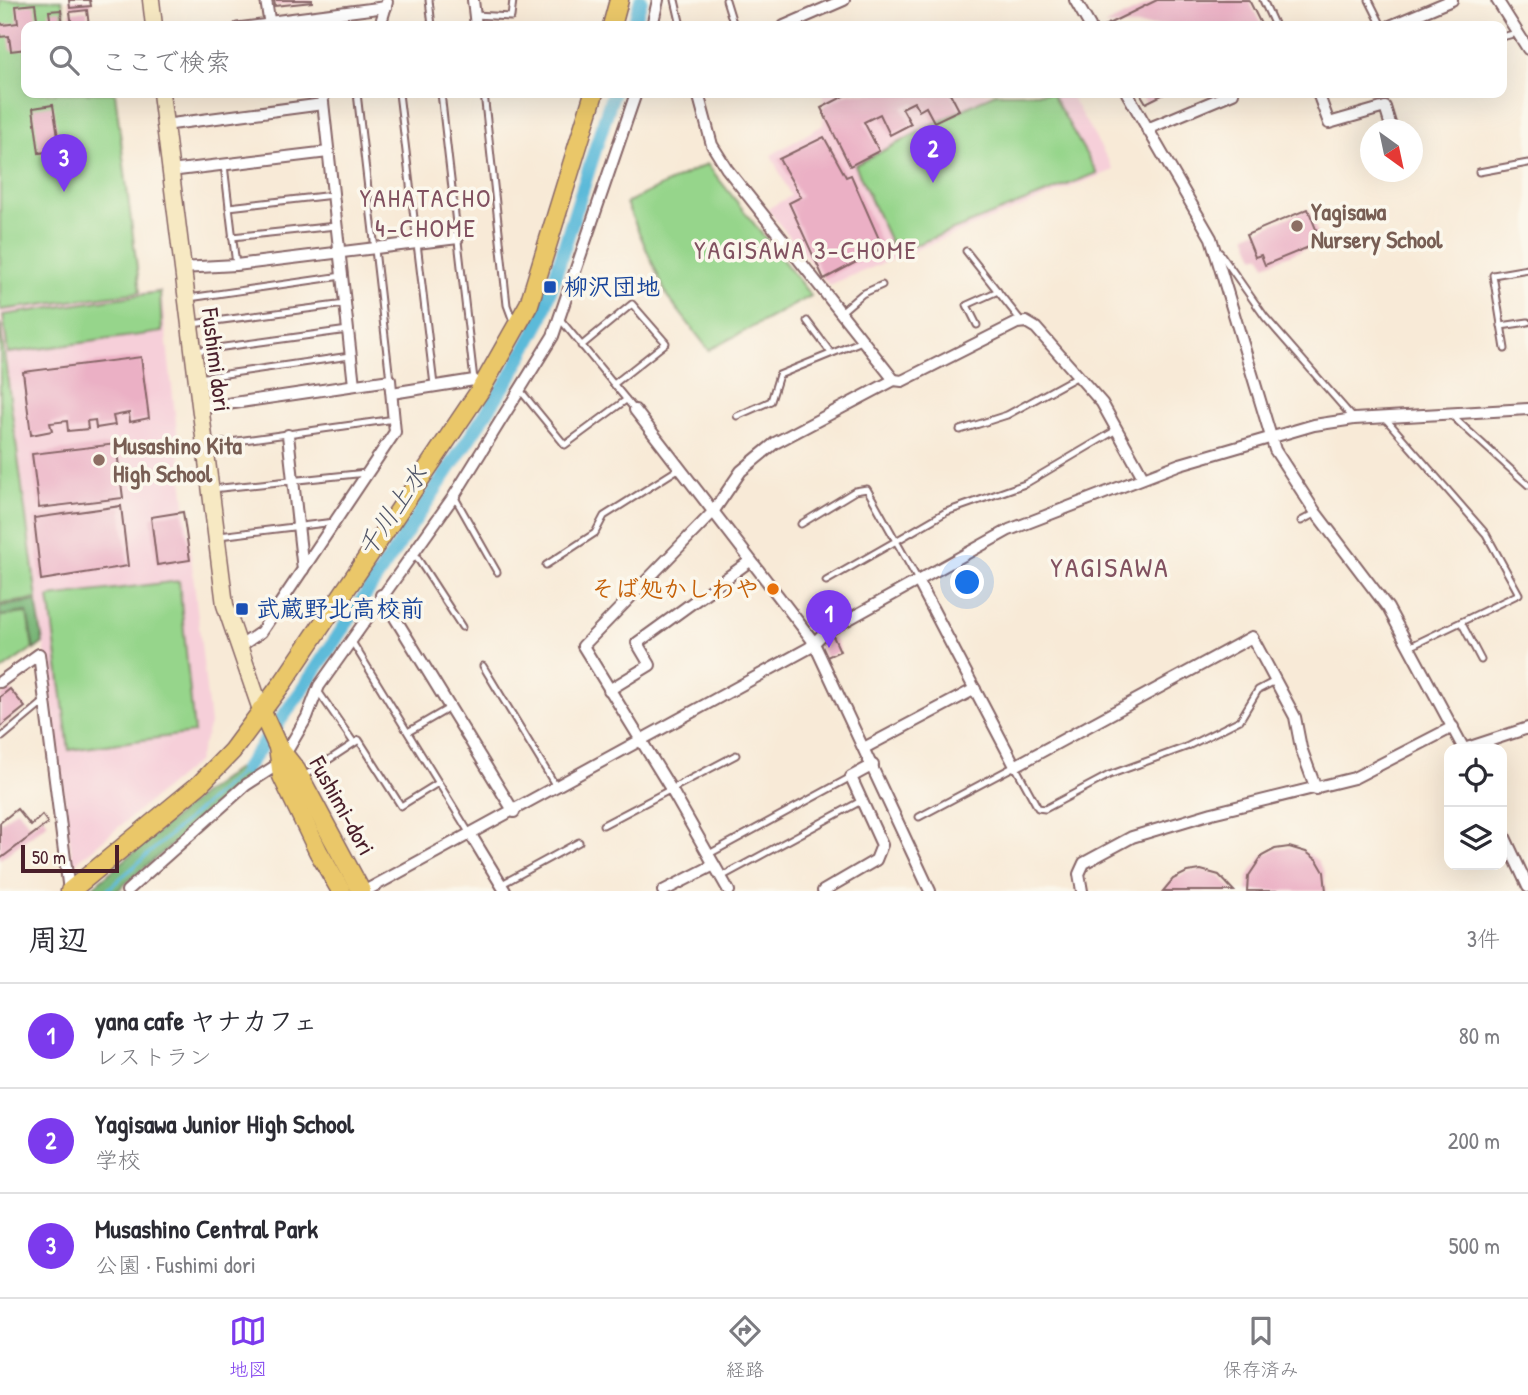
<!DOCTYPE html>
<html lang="ja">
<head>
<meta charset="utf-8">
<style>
	:root { --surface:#fff; --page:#f2f2f3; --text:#2b2b33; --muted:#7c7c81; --line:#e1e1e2; --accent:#7c3aed }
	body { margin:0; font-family:"Patrick Hand","Klee One",sans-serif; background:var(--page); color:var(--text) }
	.controls { position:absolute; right:21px; bottom:21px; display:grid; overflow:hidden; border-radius:14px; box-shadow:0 7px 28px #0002 }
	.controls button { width:63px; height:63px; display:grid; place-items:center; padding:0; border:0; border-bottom:2px solid var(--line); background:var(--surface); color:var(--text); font:35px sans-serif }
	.compass { position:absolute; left:1360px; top:119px; width:63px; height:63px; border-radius:50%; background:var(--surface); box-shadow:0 7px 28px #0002; rotate:147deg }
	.scale { position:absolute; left:21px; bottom:18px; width:98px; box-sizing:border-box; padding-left:7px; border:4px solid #4a1f2b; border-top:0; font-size:19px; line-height:24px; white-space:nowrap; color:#4a1f2b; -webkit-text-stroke:5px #fbf7ec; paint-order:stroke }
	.you { position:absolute; left:968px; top:583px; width:24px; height:24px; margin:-18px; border:5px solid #fff; border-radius:50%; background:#1a73e8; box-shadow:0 0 0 10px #1a73e833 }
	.badge { display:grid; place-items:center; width:46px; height:46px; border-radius:50%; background:var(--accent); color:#fff; font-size:23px; font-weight:700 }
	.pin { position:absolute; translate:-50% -58px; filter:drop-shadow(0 2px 4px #0008) }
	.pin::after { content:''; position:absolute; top:37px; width:24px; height:21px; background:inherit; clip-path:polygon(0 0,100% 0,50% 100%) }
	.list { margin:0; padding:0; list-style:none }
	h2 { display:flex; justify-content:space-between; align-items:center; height:91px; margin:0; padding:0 28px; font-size:30px }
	h2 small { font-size:23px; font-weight:400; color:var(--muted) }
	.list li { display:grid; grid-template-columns:46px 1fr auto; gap:21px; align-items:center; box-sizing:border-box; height:105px; padding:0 28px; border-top:2px solid var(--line) }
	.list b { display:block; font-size:26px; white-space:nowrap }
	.list p { margin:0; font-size:23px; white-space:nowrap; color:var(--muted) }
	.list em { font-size:23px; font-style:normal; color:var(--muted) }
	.icon { flex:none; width:38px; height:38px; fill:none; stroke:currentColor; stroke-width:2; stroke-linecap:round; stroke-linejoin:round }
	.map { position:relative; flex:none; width:1528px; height:891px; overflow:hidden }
	.search { position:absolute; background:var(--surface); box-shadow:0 7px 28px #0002; left:21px; right:21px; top:21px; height:77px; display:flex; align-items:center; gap:18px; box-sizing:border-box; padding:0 24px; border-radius:14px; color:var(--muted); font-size:26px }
	.sheet { height:406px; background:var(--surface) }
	nav { display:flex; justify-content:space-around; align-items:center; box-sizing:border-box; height:98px; border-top:2px solid var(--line); background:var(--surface); font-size:19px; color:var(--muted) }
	nav a { display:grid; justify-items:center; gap:4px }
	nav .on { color:var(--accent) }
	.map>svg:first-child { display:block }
	.built { fill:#f6cfd9 }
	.green { fill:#96d58b; stroke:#707a5b; stroke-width:2 }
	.forest { fill:#78b677; stroke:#616a51; stroke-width:2 }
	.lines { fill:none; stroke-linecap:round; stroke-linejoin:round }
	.stream { stroke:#5bbad9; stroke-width:3.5 }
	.canal { stroke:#5bbad9; stroke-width:14 }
	.building { fill:#ebb0c5 }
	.lane-casing { stroke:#876667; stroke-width:9 }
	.street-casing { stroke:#876667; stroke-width:14 }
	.secondary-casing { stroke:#876667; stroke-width:19 }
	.primary-casing { stroke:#876667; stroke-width:21 }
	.lane { stroke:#fff; stroke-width:5 }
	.street { stroke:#fff; stroke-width:10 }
	.secondary { stroke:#f7e9c3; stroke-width:16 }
	.primary { stroke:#eac769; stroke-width:18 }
	.education-dot { fill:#8d6e63; stroke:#fbf7ec; stroke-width:2.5 }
	.transit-dot { fill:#1a4fb4; stroke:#fbf7ec; stroke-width:2.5 }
	.food-dot { fill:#e8710a; stroke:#fbf7ec; stroke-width:2.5 }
	.labels { text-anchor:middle; stroke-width:7; stroke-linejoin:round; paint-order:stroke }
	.education-label { font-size:24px; font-weight:bold; fill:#785e54; stroke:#fbf7ec; text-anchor:start }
	.transit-label { font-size:24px; font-weight:bold; fill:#164399; stroke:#fbf7ec; text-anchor:start }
	.street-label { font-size:24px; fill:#4a1f2b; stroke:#fbf7ec }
	.food-label { font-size:24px; font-weight:bold; fill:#c56008; stroke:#fbf7ec; text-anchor:end }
	.neighbourhood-label { font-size:26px; letter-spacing:2px; fill:#825261; stroke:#fbf7ec }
	.water-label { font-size:26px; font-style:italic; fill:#505568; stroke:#fbf7ec }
	.quarter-label { font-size:28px; letter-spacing:2px; fill:#825261; stroke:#fbf7ec }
</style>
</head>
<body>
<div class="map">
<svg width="1528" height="891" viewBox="0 0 1528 891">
	<rect width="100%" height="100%" fill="#fbf7ec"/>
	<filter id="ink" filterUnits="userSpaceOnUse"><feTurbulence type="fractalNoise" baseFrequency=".0143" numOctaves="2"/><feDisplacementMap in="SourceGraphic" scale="14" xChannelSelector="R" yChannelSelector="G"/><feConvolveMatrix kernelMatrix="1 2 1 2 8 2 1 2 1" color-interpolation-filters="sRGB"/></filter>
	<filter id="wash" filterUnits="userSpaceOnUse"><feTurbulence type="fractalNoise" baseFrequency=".00686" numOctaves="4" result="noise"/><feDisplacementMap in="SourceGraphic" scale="28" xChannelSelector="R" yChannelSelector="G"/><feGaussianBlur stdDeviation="1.57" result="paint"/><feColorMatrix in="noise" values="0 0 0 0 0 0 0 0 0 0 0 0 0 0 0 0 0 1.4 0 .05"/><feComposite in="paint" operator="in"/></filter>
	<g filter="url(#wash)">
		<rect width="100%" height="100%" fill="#f8ead7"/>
		<g class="built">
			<polygon points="824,93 1069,93 1114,170 829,285 767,209 791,196 771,155 823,125"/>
			<polygon points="161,290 210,724 197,762 73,865 0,311"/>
		</g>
		<g class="green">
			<polygon points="0,0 62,0 66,26 26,26 26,93 115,93 140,292 0,310"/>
			<polygon points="995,93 1051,93 1097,173 895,253 855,165"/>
			<polygon points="707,164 811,296 709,350 667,296 626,203"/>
			<polygon points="160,292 162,332 8,353 3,315"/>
			<polygon points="0,323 37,599 0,604"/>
			<polygon points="179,581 194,733 69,750 49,597"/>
			<polygon points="27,613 33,648 0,671 0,616"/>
		</g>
		<g class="forest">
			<polygon points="36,601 43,643 34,650 27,612 0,616 0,606"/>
			<polygon points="237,769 247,770 252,777 117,891 88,891 201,795"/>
		</g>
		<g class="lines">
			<polyline class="stream" points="106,891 245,769"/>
			<g class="canal">
				<polyline points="633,26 641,0"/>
				<polyline points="245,769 302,690 510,377 541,320 613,93"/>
			</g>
		</g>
		<g id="blocks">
			<g class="building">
				<polygon points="69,0 90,0 91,6 70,8"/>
				<polygon points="274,0 312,0 312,2 275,6"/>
				<polygon points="1157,0 1249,0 1262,26 1104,26"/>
				<polygon points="35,4 38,26 26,26 26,49 11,51 9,36 0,37 0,22 3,25 18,23 16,6"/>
				<polygon points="61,10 63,26 51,26 49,11"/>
				<polygon points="87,10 89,26 72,26 70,12"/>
				<polygon points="850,93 950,93 959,110 934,122 926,107 919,111 914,102 902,108 911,124 890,135 880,114 864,122 879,151 850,166 821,108"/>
				<polygon points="1140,93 1166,93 1146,103"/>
				<polygon points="53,105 60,150 39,153 33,108"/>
				<polygon points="824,137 846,177 851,175 883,248 824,279 789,203 801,197 779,159"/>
				<polygon points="1308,209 1321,242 1265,265 1261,255 1255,257 1246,235"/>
				<polygon points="141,357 149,418 130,422 129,413 113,416 115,425 96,428 95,420 87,421 88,429 68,431 67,421 50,423 52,431 31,435 23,372"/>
				<polygon points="116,444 123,498 39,508 32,454"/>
				<polygon points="121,506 128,566 41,580 34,518"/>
				<polygon points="183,512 190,560 157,565 151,517"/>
				<polygon points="833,636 840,651 825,658 819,644"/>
				<polygon points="10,689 25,707 0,727 0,697"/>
				<polygon points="17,809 31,826 42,815 48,823 0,859 0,823"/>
				<polygon points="1289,847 1306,852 1317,860 1324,872 1326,891 1247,891 1248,877 1262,856 1275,849"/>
				<polygon points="1201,870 1219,875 1234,891 1163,891 1173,879 1187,872"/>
			</g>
		</g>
	</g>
	<g filter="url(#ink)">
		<use href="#blocks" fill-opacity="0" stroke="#876667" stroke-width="2"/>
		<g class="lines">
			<defs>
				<g id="lane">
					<polyline points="429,0 432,26"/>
					<polyline points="675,0 681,26"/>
					<polyline points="726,0 734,26"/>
					<polyline points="1263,0 1275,26"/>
					<polyline points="1369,0 1382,26"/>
					<polyline points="475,15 511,17 513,0"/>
					<polyline points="237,26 269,22"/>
					<polyline points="1502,37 1517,33"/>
					<polyline points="357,93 390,380"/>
					<polyline points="399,93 434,385"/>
					<polyline points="441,93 474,380"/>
					<polyline points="484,93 507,305 514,324"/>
					<polyline points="224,165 236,265"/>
					<polyline points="1479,172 1528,163"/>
					<polyline points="229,207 333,195"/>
					<polyline points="232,237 336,226"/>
					<polyline points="966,251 1022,322"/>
					<polyline points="1220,253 1265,317 1354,419"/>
					<polyline points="189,298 342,276"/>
					<polyline points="841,312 862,294 882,285"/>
					<polyline points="560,319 635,410"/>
					<polyline points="807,321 831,353"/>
					<polyline points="192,324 345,304"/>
					<polyline points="977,325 967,305 998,291"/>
					<polyline points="1501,326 1528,322"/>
					<polyline points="581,346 632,304 666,343 614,384"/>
					<polyline points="1505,349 1493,275 1528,269"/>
					<polyline points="195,351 348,330"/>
					<polyline points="198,378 350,356"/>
					<polyline points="520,390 565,445 626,400"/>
					<polyline points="1451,415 1528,485"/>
					<polyline points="737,416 771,401 779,375 862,341"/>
					<polyline points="1384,417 1486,534 1519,594 1461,622 1481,660"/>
					<polyline points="960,430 1007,415 1078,376"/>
					<polyline points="208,445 395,419"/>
					<polyline points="212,489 366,473"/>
					<polyline points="454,496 497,572"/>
					<polyline points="1301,521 1316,513"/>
					<polyline points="801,524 855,491 867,489 896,541 826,581"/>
					<polyline points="219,536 334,522"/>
					<polyline points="414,553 462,627"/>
					<polyline points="546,565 595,533 604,516 680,468"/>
					<polyline points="918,580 896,541 946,512 1025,484 1118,429"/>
					<polyline points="351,640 470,834"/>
					<polyline points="1411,646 1461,622"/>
					<polyline points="483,666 557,788"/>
					<polyline points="318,691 354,743"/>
					<polyline points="408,732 451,707"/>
					<polyline points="2,737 45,701"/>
					<polyline points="304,776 359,740 401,806 438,783"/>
					<polyline points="919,817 1015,766 1038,808 1045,809 1109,775 1186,747 1240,720 1258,690 1275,681"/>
					<polyline points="603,825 736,755"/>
					<polyline points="709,854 851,777"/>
					<polyline points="721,877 861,801"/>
					<polyline points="502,884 579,842"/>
				</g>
				<g id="street">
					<polyline points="266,0 270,26"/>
					<polyline points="473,0 476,26"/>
					<polyline points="1075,0 1090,26"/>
					<polyline points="1497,0 1528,49"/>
					<polyline points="269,22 386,7"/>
					<polyline points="380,26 387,2"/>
					<polyline points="652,26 658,0"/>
					<polyline points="784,26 844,0"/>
					<polyline points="1390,26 1452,0"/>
					<polyline points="322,93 354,385"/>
					<polyline points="698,93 712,145 727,169 894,380"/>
					<polyline points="1127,93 1211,238 1275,450 1316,513 1388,608 1464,749"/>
					<polyline points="1318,93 1329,123 1385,107 1392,130"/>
					<polyline points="164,125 323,104"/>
					<polyline points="1147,129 1233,93"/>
					<polyline points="170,171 328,152"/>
					<polyline points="181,268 236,265 458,238"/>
					<polyline points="392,393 474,380 481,389"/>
					<polyline points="200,408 390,380 395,432 261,632 239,647"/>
					<polyline points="635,410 813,641 930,891"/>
					<polyline points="288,435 303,570"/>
					<polyline points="918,581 1015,766 1252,637 1295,717 1301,748 1316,789"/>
					<polyline points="381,595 514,812"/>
					<polyline points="0,682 39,654 69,891"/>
					<polyline points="609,690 650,665 637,643 750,561"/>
					<polyline points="864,748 975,689"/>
					<polyline points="1464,749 1528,728"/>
					<polyline points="1502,831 1528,887"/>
					<polyline points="471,835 505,891"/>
					<polyline points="127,891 246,785 280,763 307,717 319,686 454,496 553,336 636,93"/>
					<polyline points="365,891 809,648 824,633 1009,530 1180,464 1314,425 1354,419 1528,409"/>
					<polyline points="663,891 714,865"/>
					<polyline points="729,891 671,789 583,646 713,512 741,471 775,443 894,380 902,381 1017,323 1026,322 1036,328 1102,403 1143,477"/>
					<polyline points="823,891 876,860 882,845 851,777 873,765"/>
					<polyline points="1082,891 1079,874 1084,863 1132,837 1212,813 1354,778 1453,727"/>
				</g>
				<g id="secondary">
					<polyline points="151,0 154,26"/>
					<polyline points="161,93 225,605 261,710"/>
				</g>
				<g id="primary">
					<polyline points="612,26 619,0"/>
					<polyline points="261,710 278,747 282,776 318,851 341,891"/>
					<polyline points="278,747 296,770 361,891"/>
					<polyline points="70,891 200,784 232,751 284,681 481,389 529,304 594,93"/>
				</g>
			</defs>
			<use href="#lane" class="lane-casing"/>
			<use href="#street" class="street-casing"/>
			<use href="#secondary" class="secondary-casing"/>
			<use href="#primary" class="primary-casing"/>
			<use href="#lane" class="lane"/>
			<use href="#street" class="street"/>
			<use href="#secondary" class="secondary"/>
			<use href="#primary" class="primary"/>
		</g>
	</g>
	<g class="education-dot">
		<circle cx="1297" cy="226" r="7"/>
		<circle cx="99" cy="460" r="7"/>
	</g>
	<g class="transit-dot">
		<rect x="543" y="280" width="14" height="14" rx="3.5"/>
		<rect x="235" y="602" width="14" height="14" rx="3.5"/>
	</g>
	<circle class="food-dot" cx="773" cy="589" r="7"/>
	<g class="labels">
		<g class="education-label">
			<text x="1311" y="220">Yagisawa<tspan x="1311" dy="28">Nursery School</tspan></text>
			<text x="113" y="454">Musashino Kita<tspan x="113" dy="28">High School</tspan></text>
		</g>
		<g class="transit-label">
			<text x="564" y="295">柳沢団地</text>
			<text x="256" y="617">武蔵野北高校前</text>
		</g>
		<g class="street-label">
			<text transform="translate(216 360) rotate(83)" y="8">Fushimi dori</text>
			<text transform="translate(342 806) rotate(61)" y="8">Fushimi-dori</text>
		</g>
		<g class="food-label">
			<text x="759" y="597">そば処かしわや</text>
		</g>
		<g class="neighbourhood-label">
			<text x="426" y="207">YAHATACHO<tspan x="426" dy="30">4-CHOME</tspan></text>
			<text x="806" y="259">YAGISAWA 3-CHOME</text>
		</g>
		<g class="water-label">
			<text transform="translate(392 511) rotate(-56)" y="9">千川上水</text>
		</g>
		<g class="quarter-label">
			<text x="1110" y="577">YAGISAWA</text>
		</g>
	</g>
</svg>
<div class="controls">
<button><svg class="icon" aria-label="locate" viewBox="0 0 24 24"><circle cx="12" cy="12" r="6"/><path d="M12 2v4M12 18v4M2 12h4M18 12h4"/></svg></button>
<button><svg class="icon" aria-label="layers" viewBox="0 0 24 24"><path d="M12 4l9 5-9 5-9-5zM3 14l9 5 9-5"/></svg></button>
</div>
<svg class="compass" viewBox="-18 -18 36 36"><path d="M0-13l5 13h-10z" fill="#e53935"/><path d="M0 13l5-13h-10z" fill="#7c7c81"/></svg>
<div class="scale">50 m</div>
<div class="you"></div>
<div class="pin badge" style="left:829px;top:648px">1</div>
<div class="pin badge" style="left:933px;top:183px">2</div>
<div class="pin badge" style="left:64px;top:192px">3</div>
<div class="search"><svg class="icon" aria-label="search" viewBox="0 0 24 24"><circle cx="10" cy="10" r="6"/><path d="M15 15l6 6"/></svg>ここで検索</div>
</div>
<section class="sheet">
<h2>周辺<small>3件</small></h2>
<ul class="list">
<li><span class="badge">1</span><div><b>yana cafe ヤナカフェ</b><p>レストラン</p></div><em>80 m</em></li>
<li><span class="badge">2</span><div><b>Yagisawa Junior High School</b><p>学校</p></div><em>200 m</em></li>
<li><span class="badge">3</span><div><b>Musashino Central Park</b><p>公園 · Fushimi dori</p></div><em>500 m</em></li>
</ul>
</section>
<nav>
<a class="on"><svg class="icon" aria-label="map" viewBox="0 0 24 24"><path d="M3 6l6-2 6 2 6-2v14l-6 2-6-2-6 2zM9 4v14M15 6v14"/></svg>地図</a>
<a><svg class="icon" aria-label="directions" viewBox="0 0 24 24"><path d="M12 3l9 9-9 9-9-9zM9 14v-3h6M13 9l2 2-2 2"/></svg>経路</a>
<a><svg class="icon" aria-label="saved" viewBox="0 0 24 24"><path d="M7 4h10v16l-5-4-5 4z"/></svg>保存済み</a>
</nav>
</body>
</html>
